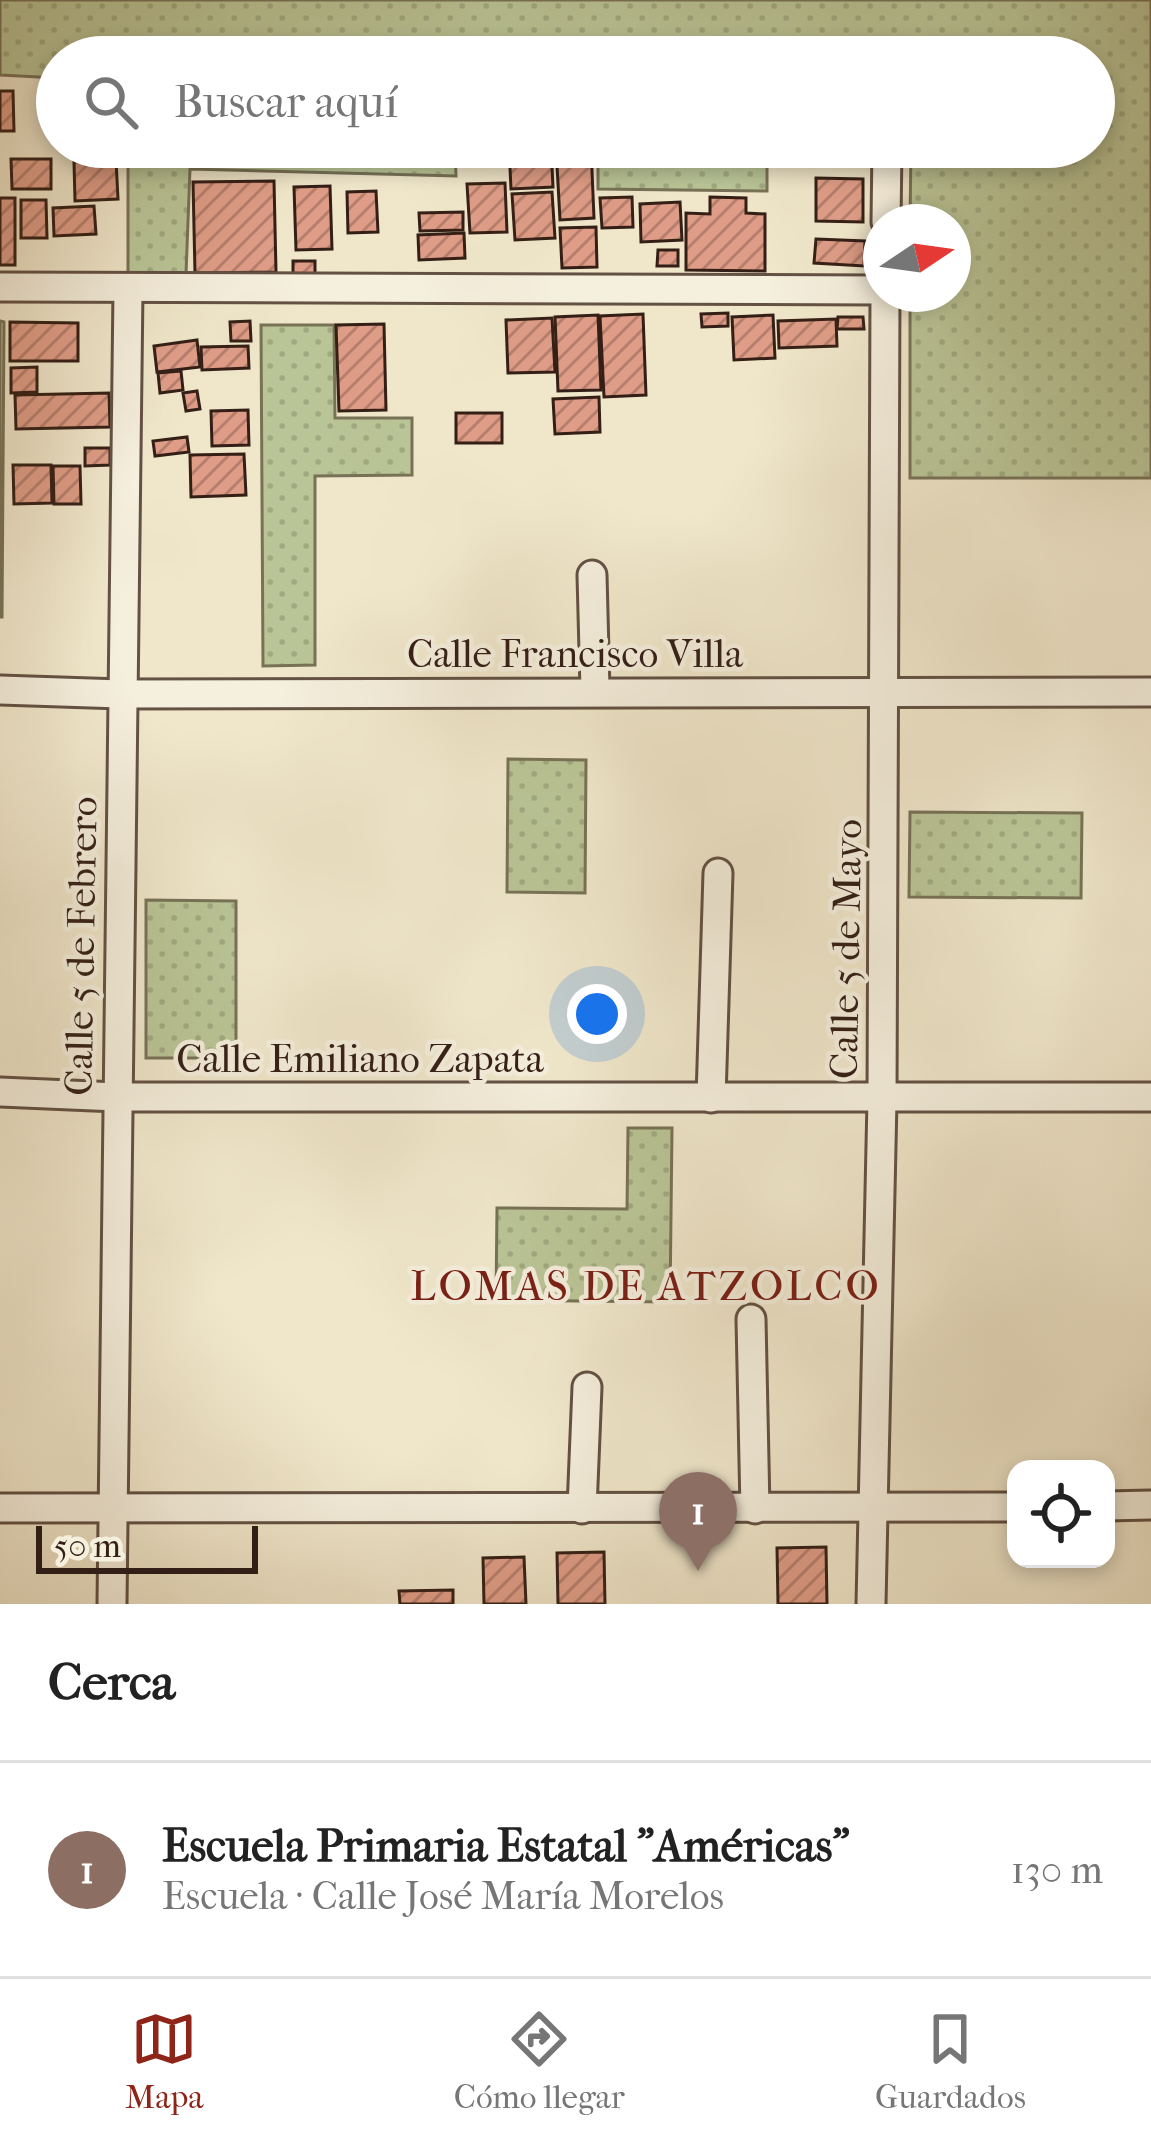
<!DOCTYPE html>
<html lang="es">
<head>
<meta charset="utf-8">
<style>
	:root { --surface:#fff; --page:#f2f2f2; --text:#222; --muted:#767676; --line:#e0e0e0; --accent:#8f2418 }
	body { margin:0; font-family:"IM FELL French Canon",serif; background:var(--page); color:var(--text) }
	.controls { position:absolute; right:36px; bottom:36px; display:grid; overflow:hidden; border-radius:24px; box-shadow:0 6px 18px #0003 }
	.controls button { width:108px; height:108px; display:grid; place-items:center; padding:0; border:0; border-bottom:3px solid var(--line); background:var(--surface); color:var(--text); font:60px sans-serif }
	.compass { position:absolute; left:863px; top:204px; width:108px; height:108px; border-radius:50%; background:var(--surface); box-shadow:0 6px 18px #0003; rotate:77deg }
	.scale { position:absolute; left:36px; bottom:30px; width:222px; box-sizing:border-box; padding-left:12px; border:6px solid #341f16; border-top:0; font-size:33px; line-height:42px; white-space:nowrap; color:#341f16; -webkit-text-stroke:9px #f5efdd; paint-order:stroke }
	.you { position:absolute; left:597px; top:1014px; width:42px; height:42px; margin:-30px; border:9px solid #fff; border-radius:50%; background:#1a73e8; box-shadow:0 0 0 18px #1a73e833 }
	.badge { display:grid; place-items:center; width:78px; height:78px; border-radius:50%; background:var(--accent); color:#fff; font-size:39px; font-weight:700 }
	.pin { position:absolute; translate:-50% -99px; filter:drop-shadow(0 3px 6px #0008) }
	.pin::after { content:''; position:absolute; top:63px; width:42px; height:36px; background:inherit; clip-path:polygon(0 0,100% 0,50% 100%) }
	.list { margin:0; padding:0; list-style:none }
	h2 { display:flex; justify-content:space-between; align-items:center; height:156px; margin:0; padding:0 48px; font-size:51px }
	h2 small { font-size:39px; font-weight:400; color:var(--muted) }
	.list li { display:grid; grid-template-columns:78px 1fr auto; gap:36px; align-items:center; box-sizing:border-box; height:216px; padding:0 48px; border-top:3px solid var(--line) }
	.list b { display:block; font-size:45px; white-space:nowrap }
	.list p { margin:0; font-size:39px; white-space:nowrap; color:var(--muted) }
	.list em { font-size:39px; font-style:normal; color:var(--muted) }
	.icon { flex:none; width:66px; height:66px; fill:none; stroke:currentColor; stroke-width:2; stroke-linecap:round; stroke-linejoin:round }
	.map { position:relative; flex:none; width:1151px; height:1604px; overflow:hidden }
	.search { position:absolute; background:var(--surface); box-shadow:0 6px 18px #0003; left:36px; right:36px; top:36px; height:132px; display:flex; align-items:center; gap:30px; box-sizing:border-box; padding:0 42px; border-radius:66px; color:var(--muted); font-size:45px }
	.sheet { height:372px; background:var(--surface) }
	nav { display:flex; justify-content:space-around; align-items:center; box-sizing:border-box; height:168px; border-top:3px solid var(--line); background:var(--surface); font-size:33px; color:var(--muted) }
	nav a { display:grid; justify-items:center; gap:6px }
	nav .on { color:var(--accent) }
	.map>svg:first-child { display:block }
	.green { fill:url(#green-dots); stroke:#777256; stroke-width:3 }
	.building { fill:url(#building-hatch); stroke:#341f16; stroke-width:3 }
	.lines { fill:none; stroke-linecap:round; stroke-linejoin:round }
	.minor-casing { stroke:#635143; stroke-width:33 }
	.minor { stroke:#f5efdd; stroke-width:27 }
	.labels { text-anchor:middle; stroke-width:9; stroke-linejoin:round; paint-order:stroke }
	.street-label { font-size:39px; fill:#341f16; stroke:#f5efdd }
	.neighbourhood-label { font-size:42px; letter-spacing:3px; fill:#7a1f14; stroke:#f5efdd }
</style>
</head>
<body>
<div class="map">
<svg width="1151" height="1604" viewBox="0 0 1151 1604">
	<defs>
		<pattern id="green-dots" width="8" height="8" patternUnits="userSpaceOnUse" patternTransform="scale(3)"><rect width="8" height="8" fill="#bac597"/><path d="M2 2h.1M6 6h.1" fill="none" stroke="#a0a981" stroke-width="1.8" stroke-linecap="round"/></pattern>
		<pattern id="building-hatch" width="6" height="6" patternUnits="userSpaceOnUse" patternTransform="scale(3)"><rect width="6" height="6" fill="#df9d87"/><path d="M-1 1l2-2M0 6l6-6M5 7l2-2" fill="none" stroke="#b67f6d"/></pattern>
	</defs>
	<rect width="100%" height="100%" fill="#f0e7cb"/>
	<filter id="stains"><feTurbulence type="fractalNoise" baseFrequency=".00167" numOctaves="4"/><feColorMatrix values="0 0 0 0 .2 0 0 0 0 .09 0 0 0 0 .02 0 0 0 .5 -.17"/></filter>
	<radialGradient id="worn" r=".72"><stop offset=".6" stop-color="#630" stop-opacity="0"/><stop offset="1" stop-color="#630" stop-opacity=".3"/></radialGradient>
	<g class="green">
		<polygon points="0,0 1151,0 1151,478 910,478 910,294 953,294 953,222 910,222 911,147 1094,147 1094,57 57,57 57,78 0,75"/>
		<polygon points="128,147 455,147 456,176 190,169 186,274 128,273"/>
		<polygon points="598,147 767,147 767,191 598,189"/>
		<polygon points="0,321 4,322 2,617 0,617"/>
		<polygon points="261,325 334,325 335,418 412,418 412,475 315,476 315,665 263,666"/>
		<polygon points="508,759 586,760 585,893 507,892"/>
		<polygon points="910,812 1082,813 1081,898 909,897"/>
		<polygon points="146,900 236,901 236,1058 146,1058"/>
		<polygon points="628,1128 672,1128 670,1302 496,1300 497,1208 627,1209"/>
	</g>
	<g class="building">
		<polygon points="0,91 13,91 14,131 0,131"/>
		<polygon points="255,147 311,147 311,162 256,163"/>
		<polygon points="509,147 551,147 553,187 511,189"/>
		<polygon points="556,147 591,147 594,218 560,220"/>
		<polygon points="11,159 51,159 51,189 12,189"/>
		<polygon points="116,160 118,199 75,201 74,162"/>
		<polygon points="816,178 863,179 863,222 816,221"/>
		<polygon points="274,181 276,272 195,273 193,182"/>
		<polygon points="505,183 507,232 470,233 467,184"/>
		<polygon points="330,186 332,249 296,250 294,187"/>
		<polygon points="376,191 378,232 348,233 347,192"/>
		<polygon points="552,192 555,238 515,240 512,194"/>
		<polygon points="632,197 633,227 602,228 600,198"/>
		<polygon points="710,197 746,198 746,213 765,214 765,271 686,270 686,213 710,214"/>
		<rect x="0" y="198" width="15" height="67"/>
		<polygon points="21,200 46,200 47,238 21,238"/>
		<polygon points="680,202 682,240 641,242 640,204"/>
		<polygon points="94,206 96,234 54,236 53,208"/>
		<polygon points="463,212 463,230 420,231 419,213"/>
		<polygon points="596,227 597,267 562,268 560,228"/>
		<polygon points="464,233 465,258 419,260 418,235"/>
		<polygon points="816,239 865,241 864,266 814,263"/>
		<polygon points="658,250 678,250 678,266 657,266"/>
		<rect x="293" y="261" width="22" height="15"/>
		<polygon points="728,313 728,326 702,327 701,314"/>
		<polygon points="643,314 646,395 604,397 600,316"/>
		<polygon points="598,315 601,390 558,391 555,317"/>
		<polygon points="773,315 775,358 734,360 732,317"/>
		<polygon points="838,317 863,317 864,329 837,329"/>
		<polygon points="552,318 555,372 508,373 506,320"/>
		<polygon points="836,319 837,346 779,348 778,321"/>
		<polygon points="250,321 251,341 231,341 230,322"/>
		<polygon points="10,322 78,323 78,361 10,361"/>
		<polygon points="384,324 386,410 339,411 336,325"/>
		<polygon points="197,340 200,367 157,372 154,346"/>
		<polygon points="248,346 249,368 202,370 201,347"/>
		<polygon points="37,367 37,392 11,393 11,368"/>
		<polygon points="181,371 183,390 160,393 158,373"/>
		<polygon points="197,391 200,409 186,411 183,393"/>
		<polygon points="109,393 110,427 16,429 15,395"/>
		<polygon points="599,397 600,432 555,434 553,399"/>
		<polygon points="248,410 249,445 212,446 211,411"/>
		<rect x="456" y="413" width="46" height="30"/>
		<polygon points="187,437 189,452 155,456 153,441"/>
		<polygon points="85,448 110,448 110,465 85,466"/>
		<polygon points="244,454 246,495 191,497 190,455"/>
		<polygon points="13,465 51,465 52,503 14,504"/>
		<polygon points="53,466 80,466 81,504 54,504"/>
		<polygon points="826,1547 827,1604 778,1604 777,1548"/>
		<polygon points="604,1552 605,1604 558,1604 557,1553"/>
		<polygon points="524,1557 526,1604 484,1604 483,1558"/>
		<polygon points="453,1590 453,1604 400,1604 399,1591"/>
	</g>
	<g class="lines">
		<defs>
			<g id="minor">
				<polyline points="886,222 887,147"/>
				<polyline points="0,287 881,290"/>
				<polyline points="592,575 595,690"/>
				<polyline points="0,690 121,694 1151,692"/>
				<polyline points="0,1092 117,1097 1151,1097"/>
				<polyline points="711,1098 718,873"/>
				<polyline points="751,1319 755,1509"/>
				<polyline points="1106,1506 1151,1505"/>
				<polyline points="0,1508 1016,1507"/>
				<polyline points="582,1509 587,1387"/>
				<polyline points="112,1604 128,290"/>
				<polyline points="871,1604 882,1100 885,294"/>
			</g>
		</defs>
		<use href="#minor" class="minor-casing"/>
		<use href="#minor" class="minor"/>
	</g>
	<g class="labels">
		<g class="street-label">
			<text x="575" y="667">Calle Francisco Villa</text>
			<text transform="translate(80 946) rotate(-89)" y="14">Calle 5 de Febrero</text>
			<text transform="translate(845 949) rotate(-89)" y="14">Calle 5 de Mayo</text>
			<text x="360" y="1072">Calle Emiliano Zapata</text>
		</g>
		<g class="neighbourhood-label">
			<text x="646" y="1300">LOMAS DE ATZOLCO</text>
		</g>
	</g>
	<rect width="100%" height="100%" filter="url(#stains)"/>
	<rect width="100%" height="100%" fill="url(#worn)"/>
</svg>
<div class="controls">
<button><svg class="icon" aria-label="locate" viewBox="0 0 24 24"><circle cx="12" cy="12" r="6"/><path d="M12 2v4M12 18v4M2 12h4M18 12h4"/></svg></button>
</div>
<svg class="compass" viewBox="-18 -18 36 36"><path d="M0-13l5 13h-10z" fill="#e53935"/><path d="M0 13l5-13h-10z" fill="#767676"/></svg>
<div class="scale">50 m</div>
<div class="you"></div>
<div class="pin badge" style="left:698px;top:1571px;background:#8d6e63">1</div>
<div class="search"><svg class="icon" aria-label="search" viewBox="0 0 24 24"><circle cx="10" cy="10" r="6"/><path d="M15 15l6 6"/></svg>Buscar aquí</div>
</div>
<section class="sheet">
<h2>Cerca<small></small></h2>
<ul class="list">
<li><span class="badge" style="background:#8d6e63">1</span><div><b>Escuela Primaria Estatal &quot;Américas&quot;</b><p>Escuela · Calle José María Morelos</p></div><em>130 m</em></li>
</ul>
</section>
<nav>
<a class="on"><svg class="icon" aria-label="map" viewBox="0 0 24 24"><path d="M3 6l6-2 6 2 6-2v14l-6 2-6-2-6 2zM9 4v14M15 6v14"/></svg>Mapa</a>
<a><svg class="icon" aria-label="directions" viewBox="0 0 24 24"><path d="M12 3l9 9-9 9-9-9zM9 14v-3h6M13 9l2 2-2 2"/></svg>Cómo llegar</a>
<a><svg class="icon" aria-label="saved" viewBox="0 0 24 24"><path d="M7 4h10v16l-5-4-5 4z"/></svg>Guardados</a>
</nav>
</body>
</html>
